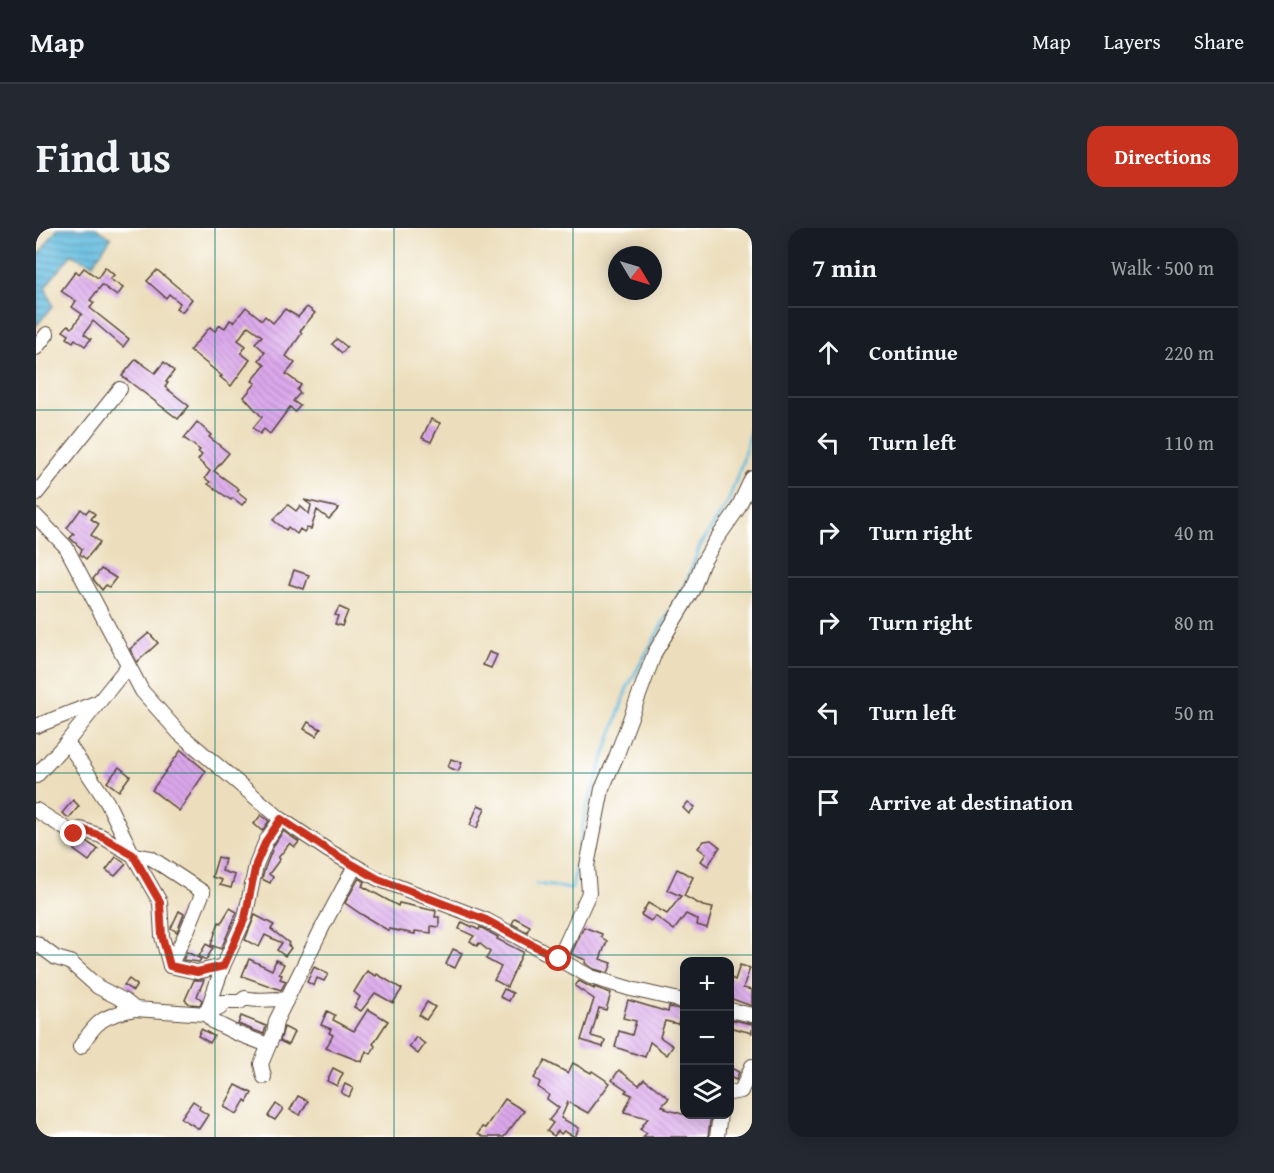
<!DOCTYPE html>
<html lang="en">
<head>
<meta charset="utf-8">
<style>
	:root { --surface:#171b24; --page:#242831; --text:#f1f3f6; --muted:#9ea1a6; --line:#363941; --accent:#c8321e }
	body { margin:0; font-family:"Gentium Book Plus",serif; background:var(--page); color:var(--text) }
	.controls { position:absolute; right:18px; bottom:18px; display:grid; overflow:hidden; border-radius:12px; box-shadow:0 3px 15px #0003 }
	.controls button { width:54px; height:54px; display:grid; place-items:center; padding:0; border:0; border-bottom:2px solid var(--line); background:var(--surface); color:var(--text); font:30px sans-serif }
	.compass { position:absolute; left:572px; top:18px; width:54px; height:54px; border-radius:50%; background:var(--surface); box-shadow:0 3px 15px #0003; rotate:128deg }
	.stop { position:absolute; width:18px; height:18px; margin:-14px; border:4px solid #c8321e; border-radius:50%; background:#fff }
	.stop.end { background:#c8321e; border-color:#fff; box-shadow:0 2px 6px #0008 }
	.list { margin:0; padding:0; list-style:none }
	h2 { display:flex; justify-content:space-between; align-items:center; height:78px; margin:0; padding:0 24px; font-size:26px }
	h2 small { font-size:20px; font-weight:400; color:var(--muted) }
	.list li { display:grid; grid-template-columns:39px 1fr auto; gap:18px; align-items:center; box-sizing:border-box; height:90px; padding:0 24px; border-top:2px solid var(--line) }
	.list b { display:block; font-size:22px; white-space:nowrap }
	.list em { font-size:20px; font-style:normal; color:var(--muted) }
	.icon { flex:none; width:33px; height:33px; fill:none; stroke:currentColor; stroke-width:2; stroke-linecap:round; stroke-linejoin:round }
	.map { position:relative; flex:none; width:716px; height:909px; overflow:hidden; border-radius:18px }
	header { display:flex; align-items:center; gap:36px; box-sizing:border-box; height:84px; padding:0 30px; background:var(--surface); border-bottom:2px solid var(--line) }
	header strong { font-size:28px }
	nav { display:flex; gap:33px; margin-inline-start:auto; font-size:21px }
	.intro { display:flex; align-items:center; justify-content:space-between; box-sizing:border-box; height:144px; padding:0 36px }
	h1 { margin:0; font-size:42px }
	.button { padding:15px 27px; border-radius:18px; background:var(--accent); color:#fff; font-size:21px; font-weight:700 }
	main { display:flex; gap:36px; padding:0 36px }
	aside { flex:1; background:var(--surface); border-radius:18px; box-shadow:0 3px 15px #0003 }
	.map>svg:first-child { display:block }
	.water { fill:url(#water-rules); stroke:#4e727e; stroke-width:1.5 }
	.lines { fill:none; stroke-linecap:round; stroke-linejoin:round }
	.stream { stroke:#61bbdf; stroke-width:3 }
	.building { fill:url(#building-back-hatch) }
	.minor-casing { stroke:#564536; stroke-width:16 }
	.minor { stroke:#fff; stroke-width:14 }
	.route { stroke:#c8321e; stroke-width:8 }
	.grid { fill:none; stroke:#0f766e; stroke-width:1.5; stroke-opacity:0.55 }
</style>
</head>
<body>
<header>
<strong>Map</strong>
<nav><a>Map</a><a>Layers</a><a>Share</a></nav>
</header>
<div class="intro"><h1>Find us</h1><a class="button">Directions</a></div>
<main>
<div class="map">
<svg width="716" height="909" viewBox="0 0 716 909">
	<defs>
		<pattern id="water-rules" width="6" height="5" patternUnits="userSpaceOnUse" patternTransform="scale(1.5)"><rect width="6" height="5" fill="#61bbdf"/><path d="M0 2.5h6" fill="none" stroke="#5198b4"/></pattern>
		<pattern id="building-back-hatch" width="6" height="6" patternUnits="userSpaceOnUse" patternTransform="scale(1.5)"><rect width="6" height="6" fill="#dca8ec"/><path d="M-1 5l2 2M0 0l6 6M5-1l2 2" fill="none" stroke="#b489bf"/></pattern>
	</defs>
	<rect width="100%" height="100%" fill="#fff"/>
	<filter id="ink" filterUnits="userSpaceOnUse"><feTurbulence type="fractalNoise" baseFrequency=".0167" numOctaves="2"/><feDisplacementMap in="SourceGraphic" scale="12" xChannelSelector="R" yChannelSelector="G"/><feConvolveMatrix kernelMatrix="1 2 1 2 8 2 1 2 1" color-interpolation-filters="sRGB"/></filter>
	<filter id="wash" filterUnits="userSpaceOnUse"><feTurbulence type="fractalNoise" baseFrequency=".008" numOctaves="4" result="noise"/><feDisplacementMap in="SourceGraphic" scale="24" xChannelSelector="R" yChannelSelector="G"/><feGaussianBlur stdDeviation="1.35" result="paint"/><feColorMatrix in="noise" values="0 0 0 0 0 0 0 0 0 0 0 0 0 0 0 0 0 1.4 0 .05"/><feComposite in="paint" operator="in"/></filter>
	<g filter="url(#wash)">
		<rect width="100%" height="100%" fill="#ecdebc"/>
		<polygon class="water" points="22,0 60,0 75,10 57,36 35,27 9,59 17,78 0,98 0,30"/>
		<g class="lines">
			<polyline class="stream" points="500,656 536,661 549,585 591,460 652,350 664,318 692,274 707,232 716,195"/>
		</g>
		<g id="blocks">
			<g class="building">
				<polygon points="69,39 78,47 74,51 87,60 81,68 66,57 54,72 58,75 54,80 93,111 87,119 57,93 48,106 55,111 49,118 39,111 37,114 31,110 33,107 27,103 32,97 36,100 46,86 36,79 40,73 25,63 40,43 43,46 48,40 62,50"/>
				<polygon points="121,42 156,71 146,84 140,80 144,75 133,66 130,70 111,53"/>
				<polygon points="210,79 226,92 229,88 237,95 249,81 262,89 271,79 279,85 264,103 266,105 250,128 259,135 250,146 265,157 261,162 264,165 257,173 264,178 259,184 254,179 234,206 228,201 224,206 217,200 226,189 208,169 220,155 216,153 229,137 223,132 229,124 219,115 226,108 212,98 202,112 210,118 205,125 214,132 195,158 184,149 186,148 154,122 174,99 179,103 184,97 189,100 194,92 198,94"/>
				<polygon points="301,111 311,119 306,125 296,116"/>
				<polygon points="100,131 119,145 128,134 138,143 130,154 132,155 129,159 153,178 142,191 86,148"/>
				<polygon points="395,191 404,195 395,214 386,210"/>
				<polygon points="161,194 175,207 173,209 193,225 178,243 203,261 201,263 211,271 206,277 197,270 195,272 172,256 174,254 169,250 174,243 162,232 166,227 162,224 164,222 148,210"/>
				<polygon points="268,272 303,280 293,291 281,282 275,301 271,300 268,304 264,301 261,306 252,299 250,302 237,292 252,277 260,283 264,278 273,286 275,277"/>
				<polygon points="45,281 50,285 53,281 59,286 55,291 63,296 55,307 64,314 50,331 44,326 46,321 34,310 38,306 31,300"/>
				<polygon points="65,341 80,350 73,359 70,357 66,362 57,351"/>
				<polygon points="258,342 273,347 268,361 253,356"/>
				<polygon points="303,379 312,383 306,398 299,396 302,388 299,387"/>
				<polygon points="113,405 122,415 101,434 94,421"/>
				<polygon points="453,424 461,427 455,440 447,437"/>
				<polygon points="272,494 285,501 280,508 268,501"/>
				<polygon points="145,522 170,543 143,583 116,562"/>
				<polygon points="415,531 426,535 422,543 412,539"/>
				<polygon points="83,539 94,548 83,563 71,554"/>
				<polygon points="37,572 43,578 33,590 26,585"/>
				<polygon points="652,574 659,579 653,586 647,580"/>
				<polygon points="442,577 449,580 441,600 434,597"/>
				<polygon points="225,587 233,593 226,603 218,596"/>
				<polygon points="247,603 263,614 259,619 254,615 242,630 244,631 233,646 237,649 234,655 226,651 229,640 238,617"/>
				<polygon points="46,611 62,621 53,633 38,622"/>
				<polygon points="675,612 684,619 672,638 665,633 670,626 662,620 668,613"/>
				<polygon points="80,629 90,636 79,648 70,642"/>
				<polygon points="182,629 189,631 186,643 199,647 195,660 184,657 186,652 176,649"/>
				<polygon points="641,641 657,649 648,668 667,678 677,680 671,700 661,697 662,692 650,686 638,702 619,688 615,693 605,687 612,675 631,686 645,668 631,662"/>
				<polygon points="323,650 329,654 326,658 362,678 363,675 400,683 399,689 403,689 403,699 395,698 395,705 379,703 379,706 353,701 353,703 325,686 309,675"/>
				<polygon points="194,680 201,684 200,687 185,721 175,717 183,694 185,695"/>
				<polygon points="143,683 148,686 141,704 135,700"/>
				<polygon points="219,687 238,697 235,701 253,715 252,717 255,720 249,728 241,722 246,715 229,707 223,719 209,712"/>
				<polygon points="479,690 494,698 491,704 476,696"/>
				<polygon points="426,694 443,702 444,699 446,700 462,709 461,711 487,724 471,759 458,752 465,739 450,731 454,724 443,715 441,718 434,713 438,708 423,701"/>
				<polygon points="548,699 566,706 565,709 571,713 564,731 576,735 572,745 558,741 549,735 550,732 535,726"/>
				<polygon points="170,716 177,720 170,732 163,728"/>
				<polygon points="417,721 426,725 419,740 410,736"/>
				<polygon points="151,724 165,731 163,734 147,732"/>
				<polygon points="213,731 236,742 240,732 248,736 243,746 246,747 244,751 250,753 245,762 206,748"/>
				<polygon points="704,737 714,740 707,760 716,762 716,778 693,770 693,749 699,752"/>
				<polygon points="278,739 292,746 288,753 281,750 278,758 271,754"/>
				<polygon points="331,743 340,748 341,746 366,761 357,775 339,765 325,783 318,779 324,769 318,764"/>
				<polygon points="93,751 101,757 97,763 88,757"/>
				<polygon points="158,752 168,752 161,768 166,772 164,777 154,776 149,772"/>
				<polygon points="543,753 558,761 558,759 575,765 570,782 563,780 555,808 569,812 567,819 545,812 558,771 539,758"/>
				<polygon points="468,761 477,765 473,773 464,769"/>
				<polygon points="592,772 632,784 633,779 648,782 648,789 644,788 642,796 629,793 624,809 637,818 631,827 614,814 609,829 579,819 583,803 596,807 600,793 587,790"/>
				<polygon points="391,774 399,779 390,792 383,787"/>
				<polygon points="332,781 352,793 337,816 339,818 335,826 330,823 326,834 290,820 297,807 293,805 295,801 285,797 291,783 299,787 297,792 318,803"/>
				<polygon points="205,788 230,798 228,806 202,796"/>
				<polygon points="693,791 716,796 716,805 693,799"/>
				<polygon points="248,799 258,804 252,817 244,813"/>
				<polygon points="165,801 178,808 174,815 162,808"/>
				<polygon points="380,809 389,816 382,826 373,819"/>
				<polygon points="509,833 532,845 537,835 555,845 556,843 574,855 552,885 532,874 525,890 543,900 539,909 528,903 525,906 522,903 518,908 511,903 517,895 513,892 523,880 511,871 513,867 502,859 504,854 498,850"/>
				<polygon points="693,839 703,844 700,852 693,849"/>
				<polygon points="297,840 307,845 301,858 291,853"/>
				<polygon points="583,842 603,857 608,851 633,870 626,878 630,880 629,881 646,886 675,886 672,909 607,909 611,905 604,901 612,890 588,884 596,867 589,864 591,862 576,852"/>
				<polygon points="309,856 317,860 313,869 305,865"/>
				<polygon points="200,857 216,865 211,874 209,872 201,886 188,879"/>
				<polygon points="262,868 272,873 264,887 254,882"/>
				<polygon points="469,871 488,883 468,909 447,909 442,906 446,899 449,900"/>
				<polygon points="157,873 164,878 163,881 172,887 163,901 145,890"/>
				<polygon points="240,876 247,881 239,892 232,888"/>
			</g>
		</g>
	</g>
	<g filter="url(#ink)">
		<use href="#blocks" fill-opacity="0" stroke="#564536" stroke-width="1.5"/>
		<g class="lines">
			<defs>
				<g id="minor">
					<polyline points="0,120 11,106"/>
					<polyline points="0,266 84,161"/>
					<polyline points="0,288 30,319 106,463 144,506 245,591 293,623 342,651 450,692 555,749 595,761 648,773"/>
					<polyline points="0,498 62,474"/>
					<polyline points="0,548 31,514 92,438"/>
					<polyline points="0,582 38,606 45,601 65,608 97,627 115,630 167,664 151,703 134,738 126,708 124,674 97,627 71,574 31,514"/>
					<path d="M0,715L20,730L34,734L62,759L89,773L99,781C67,788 61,792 44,819"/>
					<polyline points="523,731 553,665 551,638 566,561 580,529 619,424 657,361 666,336 680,312 701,282 716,250"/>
					<polyline points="134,738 161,744 187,738"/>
					<polyline points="99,781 170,786 187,738 209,690 220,637 230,613 245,591"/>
					<polyline points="694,782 716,787"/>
					<path d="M170,786L184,780L187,774H204L209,770C225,775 240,768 250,773"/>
					<polyline points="170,786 178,794 200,805 232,817"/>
					<polyline points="228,849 225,836 238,805 240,793 287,698 319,638"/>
					<polyline points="694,865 705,863 716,838"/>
					<polyline points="681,909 684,886"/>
				</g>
			</defs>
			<use href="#minor" class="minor-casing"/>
			<use href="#minor" class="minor"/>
		</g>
	</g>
	<g class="lines" filter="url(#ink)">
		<polyline class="route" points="38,606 45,601 65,608 97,627 124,674 126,708 134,738 161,744 188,738 209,690 220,636 230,613 245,591 293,623 342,651 450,692 523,731"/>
	</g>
	<path class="grid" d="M179,0V909M358,0V909M537,0V909M0,182H716M0,364H716M0,545H716M0,727H716"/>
</svg>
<div class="controls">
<button>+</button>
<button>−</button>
<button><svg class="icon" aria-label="layers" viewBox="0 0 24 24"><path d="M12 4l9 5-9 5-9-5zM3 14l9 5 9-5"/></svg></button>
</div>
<svg class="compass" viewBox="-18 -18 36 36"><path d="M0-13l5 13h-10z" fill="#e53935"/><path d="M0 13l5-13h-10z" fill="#9ea1a6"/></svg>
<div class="stop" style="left:523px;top:731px"></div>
<div class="stop end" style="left:38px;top:606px"></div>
</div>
<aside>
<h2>7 min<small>Walk · 500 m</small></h2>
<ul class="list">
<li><svg class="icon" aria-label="ahead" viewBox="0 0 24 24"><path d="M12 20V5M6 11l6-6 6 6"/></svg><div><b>Continue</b></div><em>220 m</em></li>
<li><svg class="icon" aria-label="left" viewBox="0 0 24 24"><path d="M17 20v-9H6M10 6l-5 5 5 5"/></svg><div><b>Turn left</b></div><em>110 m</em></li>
<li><svg class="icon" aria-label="right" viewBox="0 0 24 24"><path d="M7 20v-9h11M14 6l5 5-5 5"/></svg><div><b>Turn right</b></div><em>40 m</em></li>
<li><svg class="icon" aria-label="right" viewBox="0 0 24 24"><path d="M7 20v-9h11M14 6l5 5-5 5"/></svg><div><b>Turn right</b></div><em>80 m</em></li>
<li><svg class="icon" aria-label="left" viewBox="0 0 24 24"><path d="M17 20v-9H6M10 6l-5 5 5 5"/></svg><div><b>Turn left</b></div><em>50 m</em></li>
<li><svg class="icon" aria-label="arrive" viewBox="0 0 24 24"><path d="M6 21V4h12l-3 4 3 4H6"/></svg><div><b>Arrive at destination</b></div></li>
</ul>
</aside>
</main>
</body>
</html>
